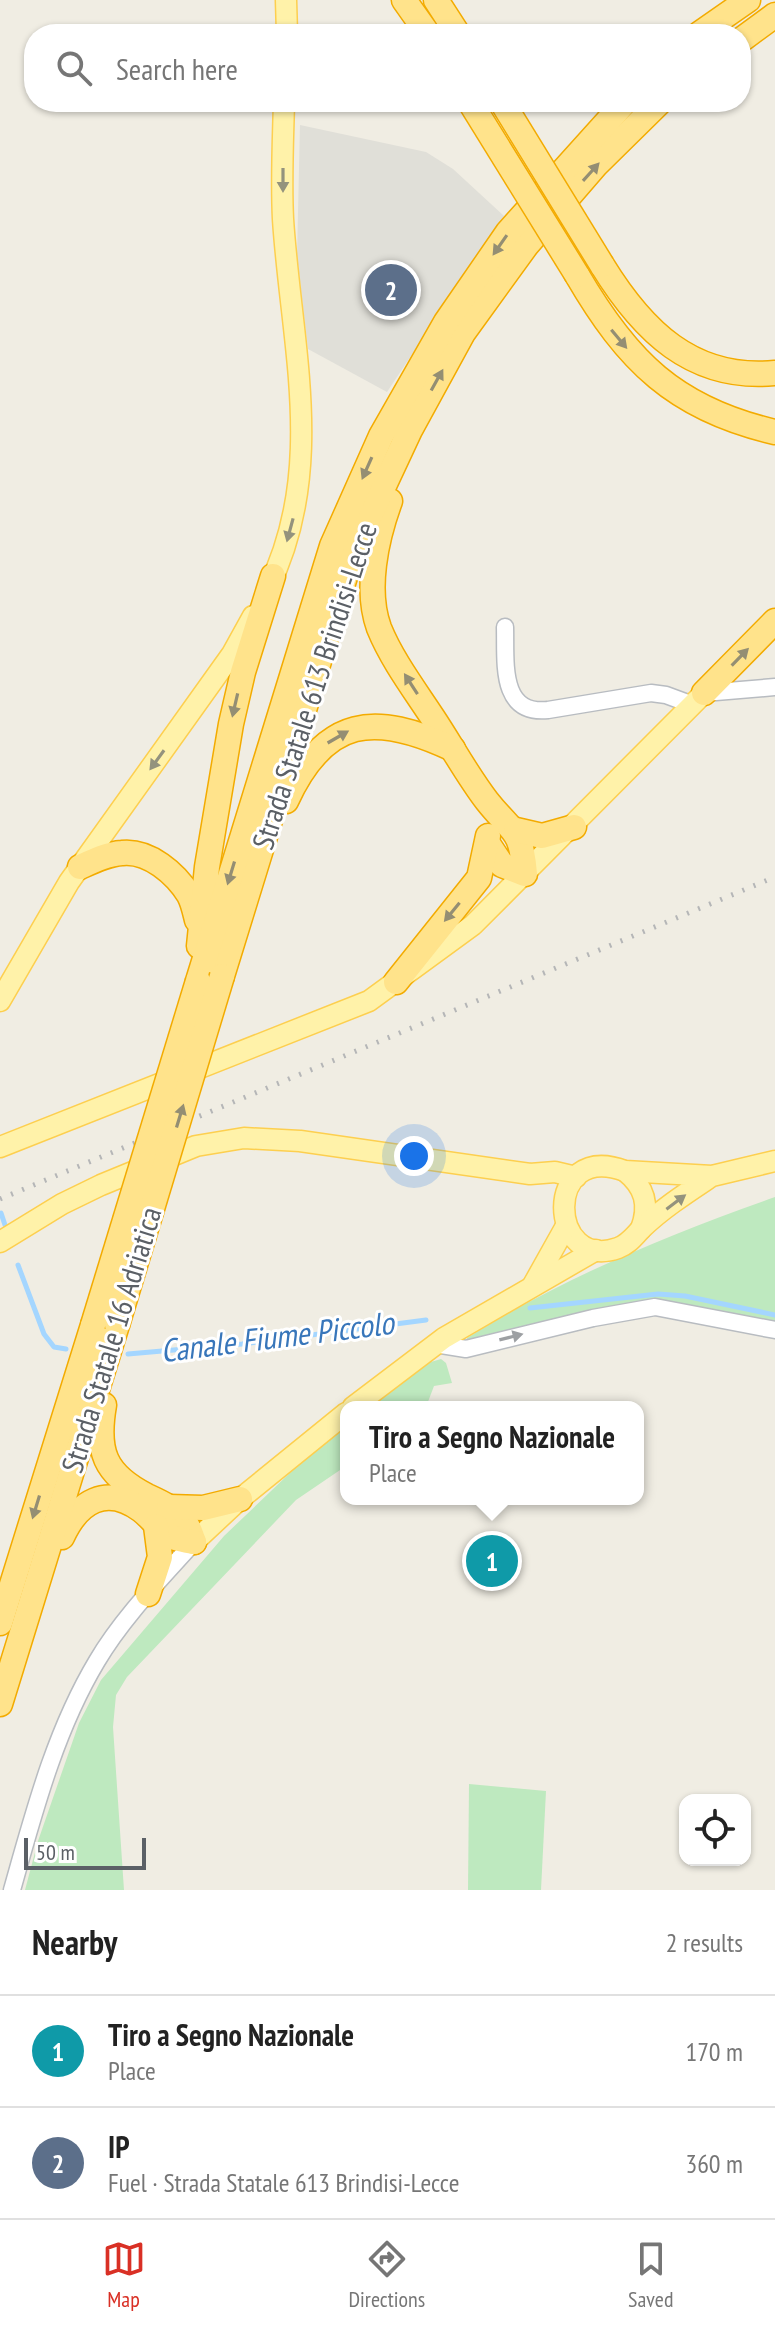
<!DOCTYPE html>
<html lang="en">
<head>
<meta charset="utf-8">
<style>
	:root { --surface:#fff; --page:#f2f2f2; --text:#222; --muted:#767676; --line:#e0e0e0; --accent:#d93025 }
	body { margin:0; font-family:"PT Sans Narrow",sans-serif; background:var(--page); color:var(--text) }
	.controls { position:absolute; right:24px; bottom:24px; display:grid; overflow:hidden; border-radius:16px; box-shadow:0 2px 6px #0004 }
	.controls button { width:72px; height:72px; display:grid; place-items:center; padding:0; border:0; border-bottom:2px solid var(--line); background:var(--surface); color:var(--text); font:40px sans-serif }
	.scale { position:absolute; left:24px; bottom:20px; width:122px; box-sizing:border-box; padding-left:8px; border:4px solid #5b6066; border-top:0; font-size:22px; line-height:28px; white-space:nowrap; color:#5b6066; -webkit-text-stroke:6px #fff; paint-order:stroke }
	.you { position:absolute; left:414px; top:1156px; width:28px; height:28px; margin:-20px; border:6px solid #fff; border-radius:50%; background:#1a73e8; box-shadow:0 0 0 12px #1a73e833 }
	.badge { display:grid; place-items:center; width:52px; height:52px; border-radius:50%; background:var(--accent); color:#fff; font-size:26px; font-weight:700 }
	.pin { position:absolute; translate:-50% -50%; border:4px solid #fff; box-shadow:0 2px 8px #0006 }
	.popup { position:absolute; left:340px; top:1401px; width:304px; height:104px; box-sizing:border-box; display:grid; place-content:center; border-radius:16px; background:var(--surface); filter:drop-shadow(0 2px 6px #0005); font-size:26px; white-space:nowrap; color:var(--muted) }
	.popup b { font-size:30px; color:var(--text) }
	.popup::after { content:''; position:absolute; left:50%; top:100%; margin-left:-16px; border:16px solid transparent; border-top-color:var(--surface) }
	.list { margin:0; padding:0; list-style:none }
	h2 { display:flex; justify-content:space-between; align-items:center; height:104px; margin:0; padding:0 32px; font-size:34px }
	h2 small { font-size:26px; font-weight:400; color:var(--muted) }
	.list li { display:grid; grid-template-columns:52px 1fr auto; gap:24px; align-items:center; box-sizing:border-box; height:112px; padding:0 32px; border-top:2px solid var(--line) }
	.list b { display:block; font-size:30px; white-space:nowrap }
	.list p { margin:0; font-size:26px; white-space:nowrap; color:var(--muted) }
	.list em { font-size:26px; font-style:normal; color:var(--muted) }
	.icon { flex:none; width:44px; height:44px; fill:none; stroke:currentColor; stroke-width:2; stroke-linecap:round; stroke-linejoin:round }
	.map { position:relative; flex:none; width:775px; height:1890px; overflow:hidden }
	.search { position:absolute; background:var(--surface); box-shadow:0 2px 6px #0004; left:24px; right:24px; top:24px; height:88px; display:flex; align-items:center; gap:20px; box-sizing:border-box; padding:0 28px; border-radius:32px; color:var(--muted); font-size:30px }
	.sheet { height:328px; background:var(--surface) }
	nav { display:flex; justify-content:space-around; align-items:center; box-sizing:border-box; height:112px; border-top:2px solid var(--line); background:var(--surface); font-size:22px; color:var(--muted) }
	nav a { display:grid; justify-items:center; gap:4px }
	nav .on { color:var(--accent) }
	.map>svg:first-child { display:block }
	.industrial { fill:#e0dfd8 }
	.green { fill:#bee9bf }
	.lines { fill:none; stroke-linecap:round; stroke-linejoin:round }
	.stream { stroke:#a4d6ff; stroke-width:5 }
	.minor-casing { stroke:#b8bcc1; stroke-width:19 }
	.major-casing { stroke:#fdcf4f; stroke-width:23 }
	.highway-casing { stroke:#f3ab00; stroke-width:27 }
	.minor { stroke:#fff; stroke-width:16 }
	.major { stroke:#fff2a9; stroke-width:20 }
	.highway { stroke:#ffe38b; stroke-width:24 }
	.rail { stroke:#b5b6b7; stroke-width:5; stroke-dasharray:2 10; stroke-linecap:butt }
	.highway-bridge-casing { stroke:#f3ab00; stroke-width:27; stroke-linecap:butt }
	.highway-bridge { stroke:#ffe38b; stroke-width:24 }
	.oneway { fill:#948e73 }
	.oneway2 { fill:#94937d }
	.oneway3 { fill:#9da0a3 }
	.labels { text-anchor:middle; stroke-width:6; stroke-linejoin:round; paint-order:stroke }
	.street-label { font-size:30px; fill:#5b6066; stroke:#fff }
	.water-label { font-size:32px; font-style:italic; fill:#3876ba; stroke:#fff }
</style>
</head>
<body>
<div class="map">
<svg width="775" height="1890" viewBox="0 0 775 1890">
	<rect width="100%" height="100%" fill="#f0ede3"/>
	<polygon class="industrial" points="300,125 426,152 453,169 504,216 387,392 308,349 297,256"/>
	<g class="green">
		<path d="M775,1197V1326L690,1308L467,1341V1338C564,1277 668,1235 775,1197Z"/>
		<polygon points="441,1359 446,1363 452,1383 434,1386 426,1407 370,1407 424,1364"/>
		<polygon points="346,1427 346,1466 296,1500 127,1677 116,1695 113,1727 124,1890 25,1890 38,1841 79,1723 101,1680 224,1536 293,1470"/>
		<polygon points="469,1784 546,1791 541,1890 468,1890"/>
	</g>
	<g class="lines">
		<g class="stream">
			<polyline points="1,1213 5,1225"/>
			<polyline points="18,1265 44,1334 54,1347 66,1349"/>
			<polyline points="530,1308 658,1294 685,1296 775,1315"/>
			<polyline points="128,1354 242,1344 426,1320"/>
		</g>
		<defs>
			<g id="minor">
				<path d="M505,627C506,662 499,715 548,710L651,693L666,695L693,705"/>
				<polyline points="704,693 775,687"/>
				<polyline points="435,1344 466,1349 593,1318 655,1307 775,1330"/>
				<path d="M12,1890C34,1812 55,1731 97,1661C123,1617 161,1579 194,1542"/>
			</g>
			<g id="major">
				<polyline points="286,0 287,34"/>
				<path d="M268,588C327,469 291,344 283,219C281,180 283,141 284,102"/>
				<polyline points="0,1001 69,882 232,654 253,616"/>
				<polyline points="0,1147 369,1001 473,925 704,693"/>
				<path d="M625,1171C645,1187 650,1205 641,1229"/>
				<path d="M712,1176C688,1192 663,1208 642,1228C634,1236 629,1244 618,1248C548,1273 542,1140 625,1171L712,1176L775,1161"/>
				<polyline points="0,1242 62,1204 101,1185 196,1146 244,1138 300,1141 530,1174 555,1172 576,1177"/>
				<polyline points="533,1285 566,1226"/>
				<polyline points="353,1407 444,1338 596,1250"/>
				<polyline points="194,1542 240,1499 346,1413"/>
			</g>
			<g id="highway">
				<polyline points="404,0 428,34"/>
				<polyline points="436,0 458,34"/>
				<polyline points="699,34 748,0"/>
				<polyline points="741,40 775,15"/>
				<path d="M602,265C642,330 692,381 775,373"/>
				<path d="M577,275C627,361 675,409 775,432"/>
				<path d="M390,501C376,539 365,590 379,628C392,660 414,689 433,718C451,745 467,775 487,801C513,834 521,827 525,874L502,865L488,844"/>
				<polyline points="704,693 775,621"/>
				<path d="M286,801C325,716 375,712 453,749"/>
				<polyline points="516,830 542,836 574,827"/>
				<path d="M80,867C93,861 107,854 122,853C149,850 176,874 189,895C193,902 195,912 197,920"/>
				<polyline points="199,946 207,867 231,724 243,672 273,576"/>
				<polyline points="222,976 352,554 410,430 463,333 526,246 596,165 660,102"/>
				<polyline points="198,981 332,546 381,436 446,322 508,232 625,102"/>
				<polyline points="396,982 479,878 488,836"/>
				<path d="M104,1405C96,1451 104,1474 147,1496C160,1502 174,1508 183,1520C189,1525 191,1535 194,1542"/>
				<polyline points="169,1507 203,1508 240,1499"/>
				<path d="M62,1537C78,1502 106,1484 141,1510C153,1519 161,1533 175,1538C181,1540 188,1541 194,1542"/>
				<polyline points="148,1594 160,1557 156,1526"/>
				<polyline points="0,1623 93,1325"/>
				<polyline points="0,1704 117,1325"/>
			</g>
		</defs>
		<use href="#minor" class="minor-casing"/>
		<use href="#major" class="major-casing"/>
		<use href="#highway" class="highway-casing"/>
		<use href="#minor" class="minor"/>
		<use href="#major" class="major"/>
		<use href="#highway" class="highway"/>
		<polyline class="rail" points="0,1199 775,877"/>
		<defs>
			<g id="highway-bridge">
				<polyline points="470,102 577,275"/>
				<polyline points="502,102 602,265"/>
				<polyline points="93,1325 198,981"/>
				<polyline points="117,1325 222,976"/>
			</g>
		</defs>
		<use href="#highway-bridge" class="highway-bridge-casing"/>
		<use href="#highway-bridge" class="highway-bridge"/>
	</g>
	<defs><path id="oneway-solid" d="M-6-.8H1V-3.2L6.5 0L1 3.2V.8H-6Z" transform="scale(2)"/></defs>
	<g class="oneway">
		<use href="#oneway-solid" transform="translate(591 172) rotate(-48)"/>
		<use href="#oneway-solid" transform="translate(500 245) rotate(125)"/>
		<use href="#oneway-solid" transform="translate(619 339) rotate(50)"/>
		<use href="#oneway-solid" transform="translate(437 380) rotate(-61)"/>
		<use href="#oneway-solid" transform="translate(367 468) rotate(114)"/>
		<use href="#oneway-solid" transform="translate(740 657) rotate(-46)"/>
		<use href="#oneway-solid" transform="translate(411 684) rotate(-123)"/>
		<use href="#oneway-solid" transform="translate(235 705) rotate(103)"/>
		<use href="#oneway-solid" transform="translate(338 737) rotate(-30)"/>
		<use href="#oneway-solid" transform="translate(231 873) rotate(107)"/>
		<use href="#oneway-solid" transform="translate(452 912) rotate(129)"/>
		<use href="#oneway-solid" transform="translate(180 1116) rotate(-73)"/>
		<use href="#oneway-solid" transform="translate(36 1507) rotate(107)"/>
	</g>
	<g class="oneway2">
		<use href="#oneway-solid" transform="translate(283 180) rotate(90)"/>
		<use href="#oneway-solid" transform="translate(290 530) rotate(105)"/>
		<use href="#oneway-solid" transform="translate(157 760) rotate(126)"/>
		<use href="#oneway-solid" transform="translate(676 1202) rotate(-37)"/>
	</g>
	<use class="oneway3" href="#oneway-solid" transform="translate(511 1337) rotate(-14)"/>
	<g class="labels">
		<g class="street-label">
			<text transform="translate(315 686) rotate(-72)" y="10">Strada Statale 613 Brindisi-Lecce</text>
			<text transform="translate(112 1340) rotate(-73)" y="10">Strada Statale 16 Adriatica</text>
		</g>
		<g class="water-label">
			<text transform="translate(277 1337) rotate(-7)" y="11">Canale Fiume Piccolo</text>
		</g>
	</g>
</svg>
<div class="controls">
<button><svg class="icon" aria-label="locate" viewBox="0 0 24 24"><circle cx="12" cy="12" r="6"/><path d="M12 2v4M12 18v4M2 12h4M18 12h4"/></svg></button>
</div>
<div class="scale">50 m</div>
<div class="you"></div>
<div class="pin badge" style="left:492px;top:1561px;background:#0f9aa8">1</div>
<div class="popup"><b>Tiro a Segno Nazionale</b>Place</div>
<div class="pin badge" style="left:391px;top:290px;background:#5c6f8a">2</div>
<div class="search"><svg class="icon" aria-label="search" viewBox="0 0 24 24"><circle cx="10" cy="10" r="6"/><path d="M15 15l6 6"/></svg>Search here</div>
</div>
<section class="sheet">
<h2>Nearby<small>2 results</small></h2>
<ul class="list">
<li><span class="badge" style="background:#0f9aa8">1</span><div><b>Tiro a Segno Nazionale</b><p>Place</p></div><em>170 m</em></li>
<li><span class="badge" style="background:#5c6f8a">2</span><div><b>IP</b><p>Fuel · Strada Statale 613 Brindisi-Lecce</p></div><em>360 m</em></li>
</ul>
</section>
<nav>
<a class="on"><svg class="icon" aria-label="map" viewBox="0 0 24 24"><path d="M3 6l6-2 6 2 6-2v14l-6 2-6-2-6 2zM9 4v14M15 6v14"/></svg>Map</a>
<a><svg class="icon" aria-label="directions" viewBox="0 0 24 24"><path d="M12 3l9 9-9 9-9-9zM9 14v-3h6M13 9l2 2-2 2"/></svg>Directions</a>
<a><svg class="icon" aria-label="saved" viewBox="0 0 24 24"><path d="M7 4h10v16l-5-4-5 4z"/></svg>Saved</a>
</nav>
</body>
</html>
